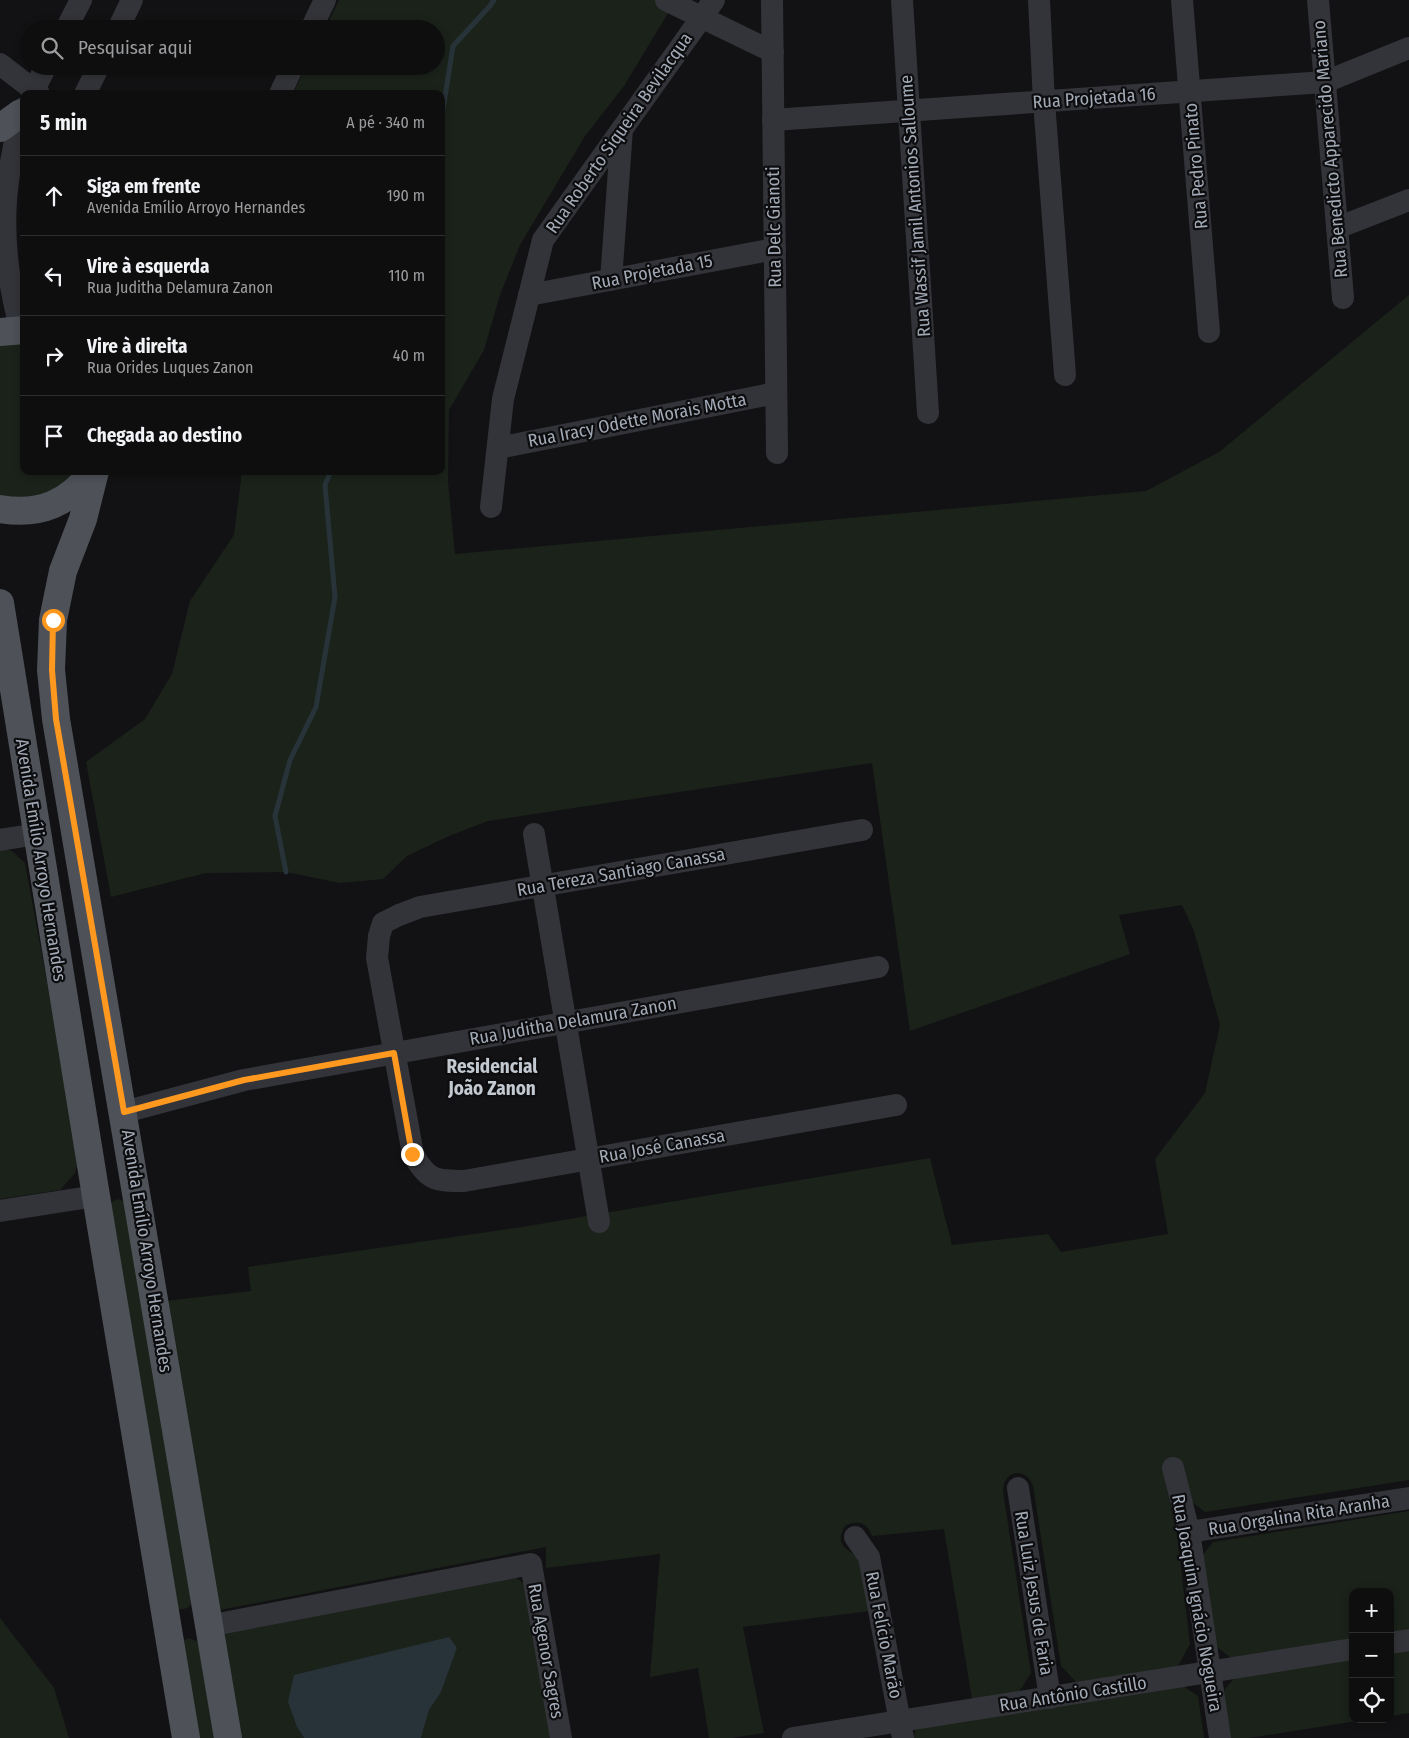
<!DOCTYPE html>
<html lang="pt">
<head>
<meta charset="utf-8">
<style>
	:root { --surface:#0e0e0f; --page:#171718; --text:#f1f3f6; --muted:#9b9c9e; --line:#2e2e2f }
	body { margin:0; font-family:"Fira Sans Condensed",sans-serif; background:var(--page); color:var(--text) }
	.controls { position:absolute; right:15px; bottom:15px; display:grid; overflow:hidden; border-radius:10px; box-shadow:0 2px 8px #0003 }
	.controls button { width:45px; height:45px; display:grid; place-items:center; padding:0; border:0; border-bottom:1px solid var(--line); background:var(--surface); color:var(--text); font:25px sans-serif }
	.stop { position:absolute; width:15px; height:15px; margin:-11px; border:4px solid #ff981f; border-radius:50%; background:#fff }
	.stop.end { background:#ff981f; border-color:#fff; box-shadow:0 1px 5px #0008 }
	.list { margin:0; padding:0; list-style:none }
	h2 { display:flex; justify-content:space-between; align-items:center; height:65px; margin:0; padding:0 20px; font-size:21px }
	h2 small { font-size:16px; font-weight:400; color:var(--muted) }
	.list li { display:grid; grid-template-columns:32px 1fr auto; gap:15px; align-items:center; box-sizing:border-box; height:80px; padding:0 20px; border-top:1px solid var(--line) }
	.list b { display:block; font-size:19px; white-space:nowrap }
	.list p { margin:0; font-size:16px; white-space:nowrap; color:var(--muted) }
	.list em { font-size:16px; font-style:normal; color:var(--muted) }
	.icon { flex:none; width:28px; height:28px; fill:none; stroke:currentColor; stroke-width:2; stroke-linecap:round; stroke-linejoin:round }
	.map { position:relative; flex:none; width:1409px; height:1738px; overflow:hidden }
	.search { position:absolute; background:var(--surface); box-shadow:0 2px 8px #0003; left:20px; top:20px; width:425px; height:55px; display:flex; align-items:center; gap:12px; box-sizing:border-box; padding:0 18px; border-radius:28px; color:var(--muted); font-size:19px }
	.panel { position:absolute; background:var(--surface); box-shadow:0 2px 8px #0003; left:20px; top:90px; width:425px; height:385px; border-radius:10px }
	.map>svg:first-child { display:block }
	.green { fill:#1a221a }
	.water { fill:#273339 }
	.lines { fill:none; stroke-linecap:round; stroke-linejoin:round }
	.stream { stroke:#273339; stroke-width:5 }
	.minor { stroke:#333439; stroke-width:22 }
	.major { stroke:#4e5258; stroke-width:28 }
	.route { stroke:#ff981f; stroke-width:6 }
	.labels { text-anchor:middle; stroke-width:4.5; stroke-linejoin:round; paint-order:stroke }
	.street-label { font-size:18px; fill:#a2aab6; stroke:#0d0d0f }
	.neighbourhood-label { font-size:19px; font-weight:bold; fill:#c3c9d1; stroke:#0d0d0f }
</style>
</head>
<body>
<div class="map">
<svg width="1409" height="1738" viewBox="0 0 1409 1738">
	<rect width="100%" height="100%" fill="#121214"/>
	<g class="green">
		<path d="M339,0H676L624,86L585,136L520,245L500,295L484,350L449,410L448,482L455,554L1146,491L1219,452L1409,295V1480L1205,1512L1192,1502L1184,1468L1179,1459L1163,1472L1177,1535L1190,1644L1178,1666L1077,1683L1061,1666L1033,1486C1026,1466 1003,1470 1003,1491L1031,1673L1019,1692L972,1699L944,1529L872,1536C868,1523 857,1519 845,1526C842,1531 840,1536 841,1541C843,1551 855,1552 860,1560C866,1568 869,1600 870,1611L743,1627L764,1733L731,1738H709L698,1668L650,1677L660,1554L546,1568V1547L215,1611L166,1301L251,1291L248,1267L522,1227L930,1158L952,1245L1048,1234L1061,1252L1168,1234L1155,1159L1205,1093L1220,1025L1194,931L1182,905L1119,915L1130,954L910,1031L872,763L488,821L449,836L407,856L383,879L340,883L286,872L206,873L111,897L86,762L145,719L172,674L190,601L234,535L242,471H441V94H293L306,66H436V29H325Z"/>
		<path d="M24,342V471H78C55,492 32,503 0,495V345Z"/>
		<polygon points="0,848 12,851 25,863 79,1157 75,1173 60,1190 0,1199"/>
		<path d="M117,1199L126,1202L192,1602C189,1608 185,1610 178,1609L109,1204Z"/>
		<polygon points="1409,1511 1409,1630 1390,1633 1390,1592 1353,1592 1353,1639 1231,1658 1212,1643 1202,1556 1213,1542"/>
		<polygon points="515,1577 526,1585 551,1738 421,1738 429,1710 441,1692 457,1648 297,1727 304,1738 236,1738 221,1640 227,1627"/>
		<polygon points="0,1618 54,1688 69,1738 0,1738"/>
		<polygon points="189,1638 198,1642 216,1738 194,1738 181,1642"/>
		<polygon points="1409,1648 1409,1713 1390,1716 1390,1651"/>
		<polygon points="1353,1657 1353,1719 1370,1719 1249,1738 1226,1738 1220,1695 1237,1675"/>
		<polygon points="1180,1684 1198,1696 1204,1738 913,1738 917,1726"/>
	</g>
	<polygon class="water" points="449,1637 457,1648 441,1692 429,1710 421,1738 304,1738 297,1727 288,1702 294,1675"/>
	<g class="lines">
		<g class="stream">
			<polyline points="441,122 453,46 490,6 494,0"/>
			<polyline points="286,872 275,816 290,760 316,707 335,597 325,485 331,471"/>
		</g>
		<g class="minor">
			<polyline points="666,0 773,52"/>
			<polyline points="772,0 777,453"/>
			<polyline points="902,0 928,413"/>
			<polyline points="1039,0 1044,102 1065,375"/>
			<polyline points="1182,0 1209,332"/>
			<polyline points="1318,0 1343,298"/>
			<polyline points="66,29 81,0"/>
			<polyline points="118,29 132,0"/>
			<polyline points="311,29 325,0"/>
			<polyline points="0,64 39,94"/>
			<polyline points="32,94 46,66"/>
			<polyline points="85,94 99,66"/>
			<polyline points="280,94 293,66"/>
			<polyline points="773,120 1325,82 1409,48"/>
			<polyline points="1337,228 1409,200"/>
			<polyline points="611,280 622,129"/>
			<polyline points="529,295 775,249"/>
			<path d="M21,330C7,280 1,225 9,174C12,154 17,133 21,113L24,108"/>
			<polyline points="498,448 776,393"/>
			<polyline points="491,507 503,399 543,240 714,0"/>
			<path d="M862,830L420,907L399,915L383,923L379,936L377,958L413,1154C427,1180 435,1181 464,1181L896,1105"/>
			<polyline points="534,834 599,1222"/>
			<polyline points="0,840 37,834"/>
			<polyline points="124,1112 244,1080 878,967"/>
			<polyline points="0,1211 96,1196"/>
			<polyline points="1173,1468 1189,1532 1220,1738"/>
			<polyline points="1018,1488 1050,1698"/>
			<polyline points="1189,1532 1409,1498"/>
			<polyline points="855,1537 869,1557 903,1738"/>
			<polyline points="208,1626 531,1564 561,1738"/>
			<polyline points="1390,1643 1409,1640"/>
			<polyline points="793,1738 1353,1649"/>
		</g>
		<g class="major">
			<polyline points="0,128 21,113"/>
			<polyline points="0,332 24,330"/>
			<polyline points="95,471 83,519 63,571 53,620 51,670 56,719 228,1738"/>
			<path d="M0,509C41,516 68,503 94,471"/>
			<polyline points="0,603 96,1196 186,1738"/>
		</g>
	</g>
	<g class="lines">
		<polyline class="route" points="53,620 52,670 56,719 124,1112 244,1080 394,1053 412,1154"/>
	</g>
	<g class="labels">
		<g class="street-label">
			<text transform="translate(1094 98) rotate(-4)" y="6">Rua Projetada 16</text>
			<text transform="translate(619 133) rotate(-55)" y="6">Rua Roberto Siqueira Bevilacqua</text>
			<text transform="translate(1330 149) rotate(-95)" y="6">Rua Benedicto Apparecido Mariano</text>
			<text transform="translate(1196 166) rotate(-95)" y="6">Rua Pedro Pinato</text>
			<text transform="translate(915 206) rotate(-94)" y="6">Rua Wassif Jamil Antonios Salloume</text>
			<text transform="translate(774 227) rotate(-91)" y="6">Rua Delc Gianoti</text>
			<text transform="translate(652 272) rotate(-11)" y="6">Rua Projetada 15</text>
			<text transform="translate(637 420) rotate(-11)" y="6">Rua Iracy Odette Morais Motta</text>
			<text transform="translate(41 860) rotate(81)" y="6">Avenida Emílio Arroyo Hernandes</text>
			<text transform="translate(621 872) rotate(-10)" y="6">Rua Tereza Santiago Canassa</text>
			<text transform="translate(573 1021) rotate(-10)" y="6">Rua Juditha Delamura Zanon</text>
			<text transform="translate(662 1146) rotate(-10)" y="6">Rua José Canassa</text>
			<text transform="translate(147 1251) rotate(81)" y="6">Avenida Emílio Arroyo Hernandes</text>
			<text transform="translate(1299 1515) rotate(-9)" y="6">Rua Orgalina Rita Aranha</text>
			<text transform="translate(1034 1593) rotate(81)" y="6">Rua Luiz Jesus de Faria</text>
			<text transform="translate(1197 1603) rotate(80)" y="6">Rua Joaquim Ignácio Nogueira</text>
			<text transform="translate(884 1635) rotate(79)" y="6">Rua Felício Marão</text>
			<text transform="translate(546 1651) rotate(80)" y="6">Rua Agenor Sagres</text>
			<text transform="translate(1073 1694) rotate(-9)" y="6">Rua Antônio Castillo</text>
		</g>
		<g class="neighbourhood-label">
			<text x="492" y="1073">Residencial<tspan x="492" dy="22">João Zanon</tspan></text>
		</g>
	</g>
</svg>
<div class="controls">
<button>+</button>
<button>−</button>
<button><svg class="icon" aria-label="locate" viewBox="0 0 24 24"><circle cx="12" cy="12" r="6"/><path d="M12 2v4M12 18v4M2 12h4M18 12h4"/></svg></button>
</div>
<div class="stop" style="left:53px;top:620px"></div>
<div class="stop end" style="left:412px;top:1154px"></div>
<div class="search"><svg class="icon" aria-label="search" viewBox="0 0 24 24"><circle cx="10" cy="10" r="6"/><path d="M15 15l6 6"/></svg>Pesquisar aqui</div>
<section class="panel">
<h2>5 min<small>A pé · 340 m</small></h2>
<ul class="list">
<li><svg class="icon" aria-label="ahead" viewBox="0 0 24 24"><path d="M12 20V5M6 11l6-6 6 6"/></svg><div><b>Siga em frente</b><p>Avenida Emílio Arroyo Hernandes</p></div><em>190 m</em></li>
<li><svg class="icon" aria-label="left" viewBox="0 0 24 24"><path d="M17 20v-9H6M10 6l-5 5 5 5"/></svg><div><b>Vire à esquerda</b><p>Rua Juditha Delamura Zanon</p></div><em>110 m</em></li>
<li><svg class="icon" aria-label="right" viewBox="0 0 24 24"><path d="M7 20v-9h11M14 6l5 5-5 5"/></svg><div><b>Vire à direita</b><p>Rua Orides Luques Zanon</p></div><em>40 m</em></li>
<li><svg class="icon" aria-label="arrive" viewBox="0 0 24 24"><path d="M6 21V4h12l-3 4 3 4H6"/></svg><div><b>Chegada ao destino</b></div></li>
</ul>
</section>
</div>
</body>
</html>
